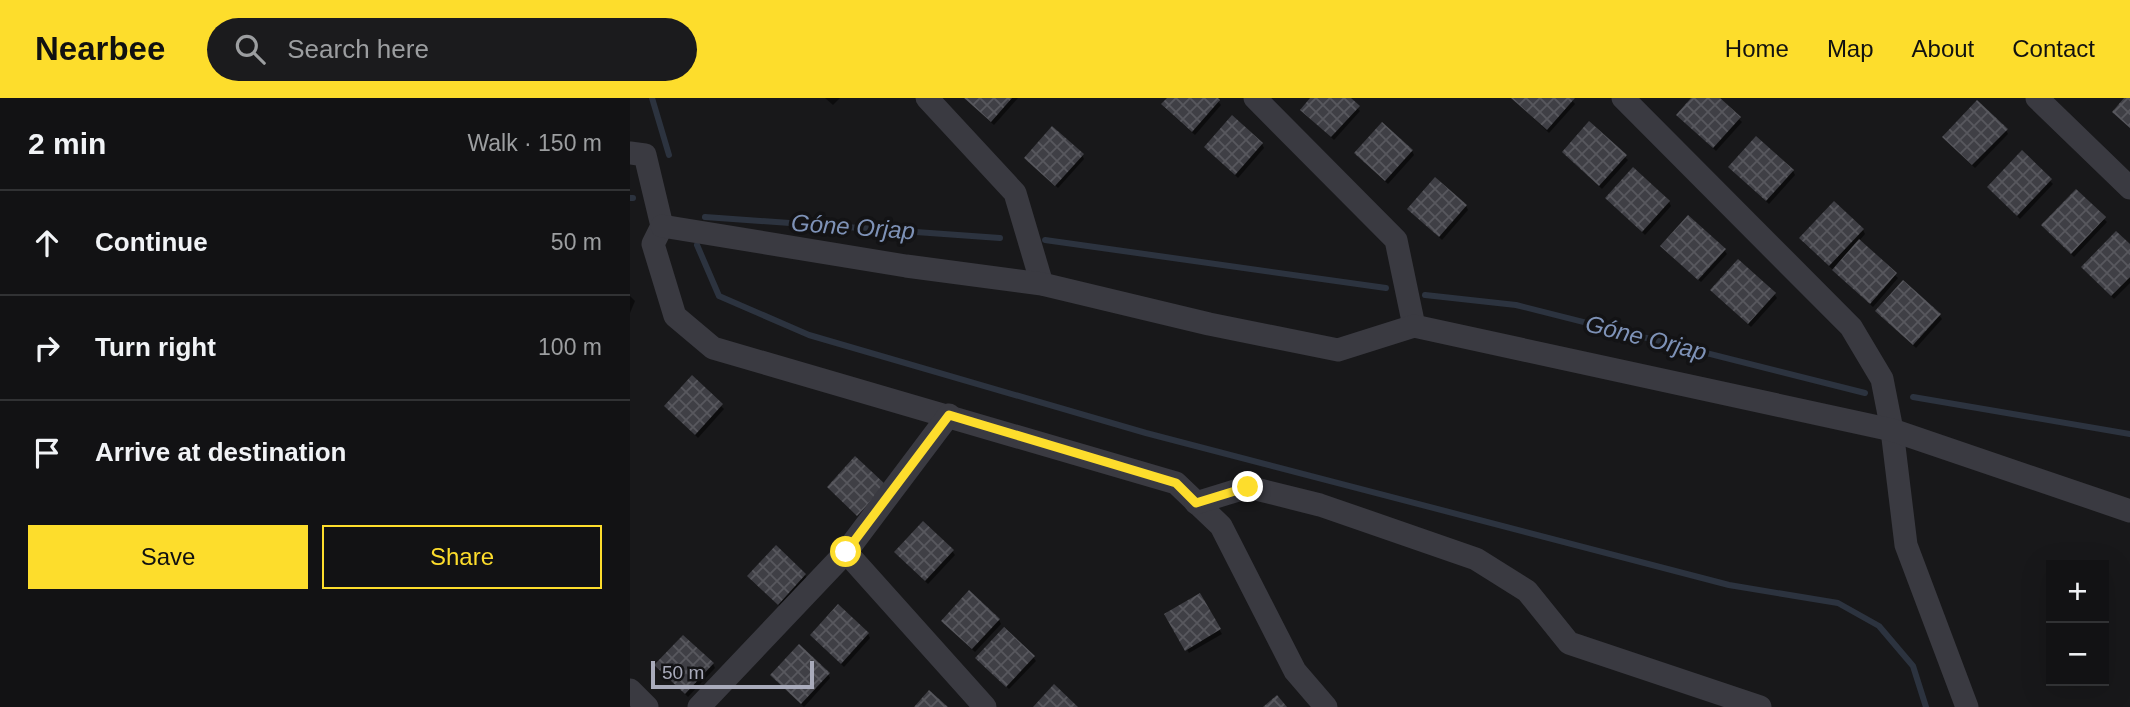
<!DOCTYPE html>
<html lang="en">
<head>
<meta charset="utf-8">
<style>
	:root { --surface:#121214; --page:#1b1b1d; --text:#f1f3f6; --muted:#9c9ea0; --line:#313234; --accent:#fddd2c }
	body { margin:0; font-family:Helvetica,sans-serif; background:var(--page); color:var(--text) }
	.controls { position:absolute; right:21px; bottom:21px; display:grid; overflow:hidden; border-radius:0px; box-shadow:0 7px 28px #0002 }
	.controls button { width:63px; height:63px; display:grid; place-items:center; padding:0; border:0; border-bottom:2px solid var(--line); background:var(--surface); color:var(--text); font:35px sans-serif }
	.scale { position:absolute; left:21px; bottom:18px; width:163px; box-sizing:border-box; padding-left:7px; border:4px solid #a9abbb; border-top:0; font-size:19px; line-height:24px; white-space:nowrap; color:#a9abbb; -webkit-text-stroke:5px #131315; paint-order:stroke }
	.stop { position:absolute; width:21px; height:21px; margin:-16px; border:5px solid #fddd2c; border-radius:50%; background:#fff }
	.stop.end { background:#fddd2c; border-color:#fff; box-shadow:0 2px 7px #0008 }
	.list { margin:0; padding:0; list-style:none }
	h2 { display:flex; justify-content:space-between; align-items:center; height:91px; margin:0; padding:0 28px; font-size:30px }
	h2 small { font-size:23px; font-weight:400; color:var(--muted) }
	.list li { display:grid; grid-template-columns:46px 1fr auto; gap:21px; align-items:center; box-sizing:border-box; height:105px; padding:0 28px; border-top:2px solid var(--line) }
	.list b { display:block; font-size:26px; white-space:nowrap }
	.list em { font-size:23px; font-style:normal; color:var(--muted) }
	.actions { display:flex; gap:14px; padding:21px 28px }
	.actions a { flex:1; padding:16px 0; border:2px solid var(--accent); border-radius:0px; text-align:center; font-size:24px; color:var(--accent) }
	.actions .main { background:var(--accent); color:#111 }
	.icon { flex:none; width:38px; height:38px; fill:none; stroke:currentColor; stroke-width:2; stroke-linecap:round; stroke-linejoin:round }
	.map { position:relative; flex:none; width:1500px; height:609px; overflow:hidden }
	header { display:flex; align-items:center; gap:42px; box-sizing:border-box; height:98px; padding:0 35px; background:var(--accent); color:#111 }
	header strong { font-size:33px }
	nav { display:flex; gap:38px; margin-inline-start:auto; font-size:24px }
	.search { width:490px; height:63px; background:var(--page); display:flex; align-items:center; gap:18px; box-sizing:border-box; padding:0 24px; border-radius:38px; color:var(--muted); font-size:26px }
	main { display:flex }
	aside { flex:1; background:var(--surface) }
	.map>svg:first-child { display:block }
	.shadow { fill:#0007 }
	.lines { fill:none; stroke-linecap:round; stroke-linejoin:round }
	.stream { stroke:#2c333f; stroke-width:6 }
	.building { fill:url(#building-cross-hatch) }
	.minor { stroke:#3a3a41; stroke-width:23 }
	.route { stroke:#fddd2c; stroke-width:9 }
	.labels { text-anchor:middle; stroke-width:7; stroke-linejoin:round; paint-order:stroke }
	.water-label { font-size:24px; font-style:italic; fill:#7e92b7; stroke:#131315 }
</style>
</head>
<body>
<header>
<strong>Nearbee</strong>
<div class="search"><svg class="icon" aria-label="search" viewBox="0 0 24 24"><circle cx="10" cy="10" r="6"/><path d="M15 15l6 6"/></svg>Search here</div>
<nav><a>Home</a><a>Map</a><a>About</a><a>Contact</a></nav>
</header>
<main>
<aside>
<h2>2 min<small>Walk · 150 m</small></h2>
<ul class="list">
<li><svg class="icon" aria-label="ahead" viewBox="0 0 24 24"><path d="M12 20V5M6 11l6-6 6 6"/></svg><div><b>Continue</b></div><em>50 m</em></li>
<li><svg class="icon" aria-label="right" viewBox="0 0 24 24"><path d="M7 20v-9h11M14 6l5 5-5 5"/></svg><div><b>Turn right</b></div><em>100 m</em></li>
<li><svg class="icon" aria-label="arrive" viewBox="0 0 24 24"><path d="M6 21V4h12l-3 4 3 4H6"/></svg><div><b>Arrive at destination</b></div></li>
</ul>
<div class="actions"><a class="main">Save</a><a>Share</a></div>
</aside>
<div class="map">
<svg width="1500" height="609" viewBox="0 0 1500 609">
	<defs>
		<pattern id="building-cross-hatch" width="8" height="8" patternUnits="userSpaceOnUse" patternTransform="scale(1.75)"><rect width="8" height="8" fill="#3f3f45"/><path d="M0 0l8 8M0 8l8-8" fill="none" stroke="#58585e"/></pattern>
	</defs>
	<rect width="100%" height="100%" fill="#18181a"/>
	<g class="shadow">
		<polygon points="195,0 210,0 203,7"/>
		<polygon points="334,0 388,0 364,27"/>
		<polygon points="539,0 585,0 591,7 565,37 535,10 533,7"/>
		<polygon points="683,0 718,0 730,13 704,42 672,12"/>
		<polygon points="882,0 940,0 945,6 919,35"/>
		<polygon points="1063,0 1087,0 1112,24 1086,53 1048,17"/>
		<polygon points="960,26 998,62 972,91 934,55"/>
		<polygon points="1376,32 1378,36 1345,70 1317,43"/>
		<polygon points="632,46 634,50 608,80 576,49"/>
		<polygon points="782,53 784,57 758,86 726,56"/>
		<polygon points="1392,55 1423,86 1390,121 1362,93"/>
		<polygon points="452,57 454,61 428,90 396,60"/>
		<polygon points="1103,73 1163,73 1165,77 1139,106"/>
		<polygon points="1446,93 1477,124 1444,159 1413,128"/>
		<polygon points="977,100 1039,104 1041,108 1015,137"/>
		<polygon points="1204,105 1233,132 1235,136 1229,143 1268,180 1243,209 1173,144"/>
		<polygon points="836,108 838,112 812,142 779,111"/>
		<polygon points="1500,148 1500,185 1484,201 1453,170"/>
		<polygon points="1035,152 1094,152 1097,156 1071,184"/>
		<polygon points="1082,192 1144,196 1147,200 1121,229"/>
		<polygon points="0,198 5,203 0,215"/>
		<polygon points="1247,213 1309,217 1312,221 1286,250"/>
		<polygon points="62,280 94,311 68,340 36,308"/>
		<polygon points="322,453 325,457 298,486 266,455"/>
		<polygon points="175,477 177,481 151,509 121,482"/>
		<polygon points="569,497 592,536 559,555 536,517"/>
		<polygon points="369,522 371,526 345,554 313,523"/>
		<polygon points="238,536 240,540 214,569 182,537"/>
		<polygon points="403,559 406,563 379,591 350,564"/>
		<polygon points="83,566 85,570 58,599 27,568"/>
		<polygon points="198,576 200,580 174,609 142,577"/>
	</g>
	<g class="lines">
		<g class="stream">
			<polyline points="22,0 39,57"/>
			<polyline points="0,100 3,100"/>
			<polyline points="75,119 370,140"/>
			<polyline points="415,142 756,190"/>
			<polyline points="67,147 89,198 179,237 516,335 1099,487 1208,505 1249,528 1283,568 1296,609"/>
			<polyline points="795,197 886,207 1235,295"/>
			<polyline points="1283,299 1500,336"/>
		</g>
	</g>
	<g class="building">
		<polygon points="334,0 382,0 361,24"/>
		<polygon points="537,0 588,0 590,2 562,34 531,6"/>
		<polygon points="680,0 721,0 730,8 701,39 670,12"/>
		<polygon points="881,0 945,0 917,32"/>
		<polygon points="1061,0 1090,0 1111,19 1083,50 1046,17"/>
		<polygon points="1494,0 1500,0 1500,30 1482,14"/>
		<polygon points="1347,2 1378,31 1342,67 1312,39"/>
		<polygon points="602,17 633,45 605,77 574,49"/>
		<polygon points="959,23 997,57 969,88 932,54"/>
		<polygon points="752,24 783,52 755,83 724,55"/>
		<polygon points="422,28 454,56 425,88 394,60"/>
		<polygon points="1126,38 1164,72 1136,103 1098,69"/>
		<polygon points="1392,52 1422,81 1387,118 1357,89"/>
		<polygon points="1003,69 1040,103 1012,134 975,100"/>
		<polygon points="805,79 837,107 809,139 777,111"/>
		<polygon points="1446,91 1476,119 1441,156 1411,127"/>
		<polygon points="1204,103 1234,131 1199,168 1169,140"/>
		<polygon points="1058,117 1096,151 1068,182 1030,148"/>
		<polygon points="1486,133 1500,146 1500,179 1481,198 1451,169"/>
		<polygon points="1229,141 1267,175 1240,206 1202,172"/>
		<polygon points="1108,161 1146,195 1118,226 1080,192"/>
		<polygon points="1273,182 1311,216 1283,247 1245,213"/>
		<polygon points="62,277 93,306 65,337 34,308"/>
		<polygon points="225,358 256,387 227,418 197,389"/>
		<polygon points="293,423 324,452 295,483 264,454"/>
		<polygon points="146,447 176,476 148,507 117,478"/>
		<polygon points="339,492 370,521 342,551 311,523"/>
		<polygon points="570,495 591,531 555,553 534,516"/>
		<polygon points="208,506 239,535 211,566 180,537"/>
		<polygon points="374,529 405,558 376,589 345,560"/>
		<polygon points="53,537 84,565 55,596 24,567"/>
		<polygon points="169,546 200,575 171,606 140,577"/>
		<polygon points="424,586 448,609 403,609"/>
		<polygon points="299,592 318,609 284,609"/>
		<polygon points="647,597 657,609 633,609"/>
	</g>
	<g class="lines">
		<g class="minor">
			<polyline points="297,0 385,95 412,186"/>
			<polyline points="625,0 766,142 784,228"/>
			<polyline points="993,0 1221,229 1252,281 1262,332 1276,447 1337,609"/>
			<polyline points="1407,0 1500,90"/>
			<polyline points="0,55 15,57 32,128 23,146 45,218 83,250 546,385 591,428 665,573 696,609"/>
			<polyline points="32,128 276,168 412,186 579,226 708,252 784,228 1262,332 1500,413"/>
			<polyline points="566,405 618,389 690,407 846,461 897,493 939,545 1130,609"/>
			<polyline points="216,454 355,609"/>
			<polyline points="0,592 17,609"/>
			<polyline points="69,609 216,454 319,317"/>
		</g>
	</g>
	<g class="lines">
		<polyline class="route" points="216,454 319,317 546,385 566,405 618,389"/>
	</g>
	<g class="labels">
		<g class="water-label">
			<text transform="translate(223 129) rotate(4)" y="8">Góne Orjap</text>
			<text transform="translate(1016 240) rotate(14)" y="8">Góne Orjap</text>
		</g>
	</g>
</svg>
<div class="controls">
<button>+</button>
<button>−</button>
</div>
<div class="scale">50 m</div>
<div class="stop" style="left:216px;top:454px"></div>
<div class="stop end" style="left:618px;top:389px"></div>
</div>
</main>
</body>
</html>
